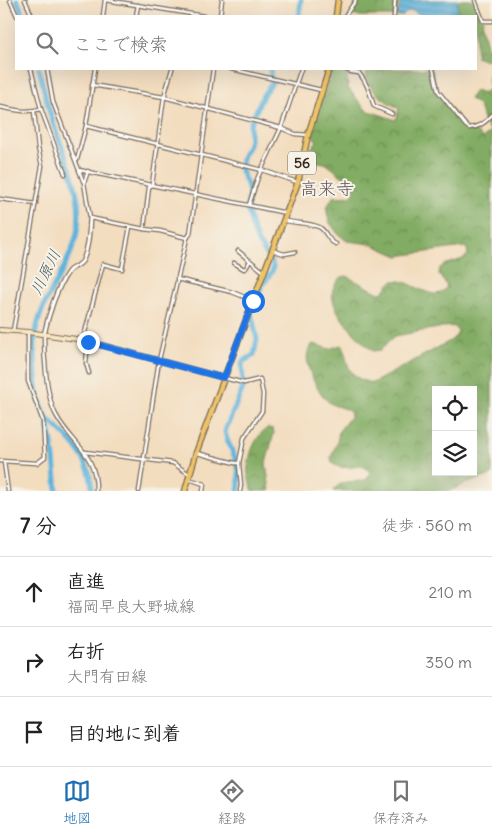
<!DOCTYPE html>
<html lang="ja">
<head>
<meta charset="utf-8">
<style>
	:root { --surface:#fff; --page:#f6f6f6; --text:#222; --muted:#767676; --line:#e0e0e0; --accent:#1f6fb2 }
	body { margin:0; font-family:Delius,"Klee One",sans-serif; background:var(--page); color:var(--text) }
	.controls { position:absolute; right:15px; bottom:15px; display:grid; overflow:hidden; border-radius:0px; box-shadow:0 5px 20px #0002 }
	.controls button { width:45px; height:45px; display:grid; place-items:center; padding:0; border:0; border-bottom:1px solid var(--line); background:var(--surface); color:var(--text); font:25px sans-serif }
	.stop { position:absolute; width:15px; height:15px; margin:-11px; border:4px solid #1a73e8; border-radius:50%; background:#fff }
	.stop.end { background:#1a73e8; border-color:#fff; box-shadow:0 1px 5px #0008 }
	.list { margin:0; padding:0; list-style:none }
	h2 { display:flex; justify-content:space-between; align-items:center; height:65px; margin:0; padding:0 20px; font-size:21px }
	h2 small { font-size:16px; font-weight:400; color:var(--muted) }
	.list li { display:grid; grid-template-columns:32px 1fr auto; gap:15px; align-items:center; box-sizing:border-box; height:70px; padding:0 20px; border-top:1px solid var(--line) }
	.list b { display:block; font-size:19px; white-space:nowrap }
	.list p { margin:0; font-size:16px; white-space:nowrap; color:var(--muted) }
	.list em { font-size:16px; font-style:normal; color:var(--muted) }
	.icon { flex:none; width:28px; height:28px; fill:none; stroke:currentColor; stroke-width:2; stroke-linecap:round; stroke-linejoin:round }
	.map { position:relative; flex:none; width:492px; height:491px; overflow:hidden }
	.search { position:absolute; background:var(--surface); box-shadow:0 5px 20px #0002; left:15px; right:15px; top:15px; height:55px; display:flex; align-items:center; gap:12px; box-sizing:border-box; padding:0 18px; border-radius:0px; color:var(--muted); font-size:19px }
	.sheet { height:275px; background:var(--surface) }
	nav { display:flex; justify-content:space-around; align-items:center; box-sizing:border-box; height:70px; border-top:1px solid var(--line); background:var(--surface); font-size:14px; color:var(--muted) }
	nav a { display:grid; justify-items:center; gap:2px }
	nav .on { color:var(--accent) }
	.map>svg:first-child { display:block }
	.forest { fill:url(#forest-crowns); stroke:#5e6b40; fill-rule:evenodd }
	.water { fill:url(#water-rules); stroke:#4d6f7c }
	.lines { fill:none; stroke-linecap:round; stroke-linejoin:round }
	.river { stroke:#5fb4db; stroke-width:5 }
	.minor-casing { stroke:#7b6956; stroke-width:5 }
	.tertiary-casing { stroke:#7b6956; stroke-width:5.5 }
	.secondary-casing { stroke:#7b6956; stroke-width:6 }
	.primary-casing { stroke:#7b6956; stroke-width:7 }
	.minor { stroke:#fff; stroke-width:2.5 }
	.tertiary { stroke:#fff; stroke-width:3 }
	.secondary { stroke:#f8e7c3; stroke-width:4 }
	.primary { stroke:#eec469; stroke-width:4.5 }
	.route { stroke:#1a73e8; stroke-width:6 }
	.labels { text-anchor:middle; stroke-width:4; stroke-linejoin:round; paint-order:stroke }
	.shield { fill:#f7f3e8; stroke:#73665b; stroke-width:1 }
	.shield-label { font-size:14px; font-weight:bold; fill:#3b2a1e }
	.water-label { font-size:16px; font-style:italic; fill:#485a60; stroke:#f7f3e8 }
	.quarter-label { font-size:18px; fill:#67555c; stroke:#f7f3e8 }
</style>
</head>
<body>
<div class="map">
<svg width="492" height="491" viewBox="0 0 492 491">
	<defs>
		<pattern id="forest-crowns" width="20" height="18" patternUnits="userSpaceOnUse" patternTransform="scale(1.25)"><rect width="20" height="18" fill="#82ac63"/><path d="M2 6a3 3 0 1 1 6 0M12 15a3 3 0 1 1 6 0" fill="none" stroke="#6c8c51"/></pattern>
		<pattern id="water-rules" width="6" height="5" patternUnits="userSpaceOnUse" patternTransform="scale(1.25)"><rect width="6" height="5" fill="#5fb4db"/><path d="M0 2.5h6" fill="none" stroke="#5093b1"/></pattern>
	</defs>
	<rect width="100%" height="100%" fill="#f7f3e8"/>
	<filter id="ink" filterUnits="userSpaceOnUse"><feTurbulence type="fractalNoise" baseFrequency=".02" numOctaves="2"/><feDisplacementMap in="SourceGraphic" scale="10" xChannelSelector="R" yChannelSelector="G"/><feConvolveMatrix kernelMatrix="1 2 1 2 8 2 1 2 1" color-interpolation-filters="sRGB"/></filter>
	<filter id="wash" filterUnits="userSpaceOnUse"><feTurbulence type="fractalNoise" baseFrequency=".0096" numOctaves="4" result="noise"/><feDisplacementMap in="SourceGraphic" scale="20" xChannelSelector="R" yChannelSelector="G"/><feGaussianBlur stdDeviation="1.12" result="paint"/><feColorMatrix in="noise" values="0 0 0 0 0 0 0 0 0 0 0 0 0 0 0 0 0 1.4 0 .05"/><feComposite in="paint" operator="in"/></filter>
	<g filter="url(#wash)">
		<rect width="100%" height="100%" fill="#f3ddbf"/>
		<g class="forest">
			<polygon points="359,0 400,0 394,16 355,16 354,7"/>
			<polygon points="459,0 474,0 483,20 482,25 490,58 484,60 479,57 476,58 476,16 448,16 450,13 458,12 457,3"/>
			<path d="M337,69L347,74L348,88L366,110L396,120L399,108C384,101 363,88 367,69H432L437,91L467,129H473L483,138L491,131C488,128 484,124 483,120C480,109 481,105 469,99L475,91L481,93L489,90L488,75L492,71V475L470,482L449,491H333C344,477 351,484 365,480L369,476L370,472L363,466C352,466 341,471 332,463L331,457L337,443L339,431L350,417L351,413C346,407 337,408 330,403C318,394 297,356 313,344L329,349L341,345C346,352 345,357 348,365C351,376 363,382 373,383L450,341L456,336L458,332L455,327L449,326L395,336L381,350L373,351C359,340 322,304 335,285C338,280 340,277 346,276L379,293L383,292C386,289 389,282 394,281C410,277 436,308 447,286L439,274L440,268C448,261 460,263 468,255L467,248L463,247L398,256L371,244L347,241L338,234L330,223L327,213V207L333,197L350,196L354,193L355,189C353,185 327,163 324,163C320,162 317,162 312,160L309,151L317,141L310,134L332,71ZM436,390H473V472H436Z"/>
			<path d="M268,428L273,429L274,433L266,463L270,491H253C251,486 249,481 248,475C246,461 255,434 268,428Z"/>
		</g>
		<path class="water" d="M402,0H459L457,3L458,12L450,13L448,16C441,16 430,18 423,16C416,14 411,6 403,16H396Z"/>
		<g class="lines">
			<g class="river">
				<polyline points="17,0 24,16"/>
				<polyline points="299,16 301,0"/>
				<path d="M39,69C43,85 46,101 51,116C63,156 87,195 76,237C67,273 39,300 35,338C34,349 36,393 40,402C43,410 47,418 49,427C54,448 55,470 57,491"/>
				<path d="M48,419C70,439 92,459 92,491"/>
				<path d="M238,491C240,481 239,467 235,458C232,449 226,441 225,431L243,388L242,362L254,355L257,339L251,312L262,286L272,272L273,267L272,263L258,242L252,227L247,207L249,194L247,184L241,171V166L243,155L248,147L250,140V125L263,95L272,83L270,69"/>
			</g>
		</g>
	</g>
	<g filter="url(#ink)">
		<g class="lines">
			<defs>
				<g id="minor">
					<polyline points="10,0 17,16"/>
					<polyline points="25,0 32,16"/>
					<polyline points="106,0 204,16"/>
					<polyline points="475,0 483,21 492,21"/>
					<polyline points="103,16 105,0"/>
					<polyline points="136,16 138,5"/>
					<polyline points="220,16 222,0"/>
					<polyline points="345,16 356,0"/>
					<polyline points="394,16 395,0"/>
					<polyline points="31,69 41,109 65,174"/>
					<polyline points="47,69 53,102 79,170 286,213"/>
					<polyline points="231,69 321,90"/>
					<path d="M345,69L351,72L359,73C368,84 370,94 374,106L392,114"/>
					<path d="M433,69L438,91L466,126L469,128C479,128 486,122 492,115"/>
					<polyline points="92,85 164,97 281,128 295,134 308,135"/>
					<path d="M0,107C14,110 27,113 41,109"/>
					<polyline points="86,126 262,170 297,182"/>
					<polyline points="77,160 86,126 95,69"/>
					<polyline points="79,170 83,181"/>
					<polyline points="88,171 84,183 90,218 144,229 149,187 152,185 164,97 172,69"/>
					<polyline points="0,199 36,204"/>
					<polyline points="249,205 258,177 281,128 301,69"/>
					<path d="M283,220C295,224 308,222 319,227C327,231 327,241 336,244"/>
					<polyline points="144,229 160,231 187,238"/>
					<polyline points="272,250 284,254 295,252"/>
					<polyline points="238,251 264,272"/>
					<polyline points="234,263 244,269 246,268 250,261"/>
					<polyline points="177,279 232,292 252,300"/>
					<polyline points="13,331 42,166 38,148 34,111"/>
					<path d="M44,335C44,355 46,397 56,415C71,444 97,452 96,491"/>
					<polyline points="83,340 103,264 122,269 130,227"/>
					<polyline points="88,342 86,363 89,373"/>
					<polyline points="224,378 244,383 260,379 263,394 262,411 244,438 239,463 241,485 240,491"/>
					<polyline points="85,452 173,463 189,474"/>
					<polyline points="197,453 235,463 239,463"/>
					<polyline points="0,461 37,463 45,457 43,421 28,381 28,332"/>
					<polyline points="4,462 8,491"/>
					<polyline points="189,479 204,484 203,491"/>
					<polyline points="139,491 159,360 187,238 190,234 213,69"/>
				</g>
				<path id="tertiary" d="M44,335C48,316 57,287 68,272C72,266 80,267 83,260C89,247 89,232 90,218"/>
				<polyline id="secondary" points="0,330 28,332 83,340 224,378"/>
				<g id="primary">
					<polyline points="336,16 338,0"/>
					<polyline points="185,491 196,453 298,182 308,135 329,69"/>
				</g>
			</defs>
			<use href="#minor" class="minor-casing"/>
			<use href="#tertiary" class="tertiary-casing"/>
			<use href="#secondary" class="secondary-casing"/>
			<use href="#primary" class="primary-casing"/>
			<use href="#minor" class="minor"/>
			<use href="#tertiary" class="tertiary"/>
			<use href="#secondary" class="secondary"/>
			<use href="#primary" class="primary"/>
		</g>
	</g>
	<g class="lines" filter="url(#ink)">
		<polyline class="route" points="88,342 224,378 253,301"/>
	</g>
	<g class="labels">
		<rect class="shield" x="288" y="151.5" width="28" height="23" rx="4"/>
		<g class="shield-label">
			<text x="302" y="168">56</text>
		</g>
		<g class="water-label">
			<text transform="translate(45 272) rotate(-64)" y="6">川原川</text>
		</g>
		<g class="quarter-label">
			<text x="327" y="195">高来寺</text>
		</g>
	</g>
</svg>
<div class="controls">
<button><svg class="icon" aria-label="locate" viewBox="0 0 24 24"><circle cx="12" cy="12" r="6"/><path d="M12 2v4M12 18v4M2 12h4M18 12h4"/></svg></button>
<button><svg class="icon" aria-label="layers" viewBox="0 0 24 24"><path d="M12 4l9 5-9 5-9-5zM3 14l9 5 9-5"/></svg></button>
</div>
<div class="stop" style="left:253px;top:301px"></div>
<div class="stop end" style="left:88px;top:342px"></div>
<div class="search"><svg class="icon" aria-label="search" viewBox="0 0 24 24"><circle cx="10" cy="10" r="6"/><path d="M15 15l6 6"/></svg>ここで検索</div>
</div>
<section class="sheet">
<h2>7 分<small>徒歩 · 560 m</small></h2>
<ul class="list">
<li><svg class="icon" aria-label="ahead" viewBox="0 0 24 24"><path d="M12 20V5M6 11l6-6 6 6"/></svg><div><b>直進</b><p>福岡早良大野城線</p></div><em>210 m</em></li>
<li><svg class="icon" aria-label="right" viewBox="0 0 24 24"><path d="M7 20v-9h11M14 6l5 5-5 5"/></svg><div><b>右折</b><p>大門有田線</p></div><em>350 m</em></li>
<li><svg class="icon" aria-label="arrive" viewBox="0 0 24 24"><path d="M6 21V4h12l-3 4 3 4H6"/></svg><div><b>目的地に到着</b></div></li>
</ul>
</section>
<nav>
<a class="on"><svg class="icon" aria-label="map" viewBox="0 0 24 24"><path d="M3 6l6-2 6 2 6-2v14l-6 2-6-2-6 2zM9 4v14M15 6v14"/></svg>地図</a>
<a><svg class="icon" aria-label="directions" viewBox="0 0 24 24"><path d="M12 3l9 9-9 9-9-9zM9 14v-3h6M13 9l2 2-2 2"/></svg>経路</a>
<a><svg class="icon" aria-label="saved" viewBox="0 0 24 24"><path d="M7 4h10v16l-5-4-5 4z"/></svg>保存済み</a>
</nav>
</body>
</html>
